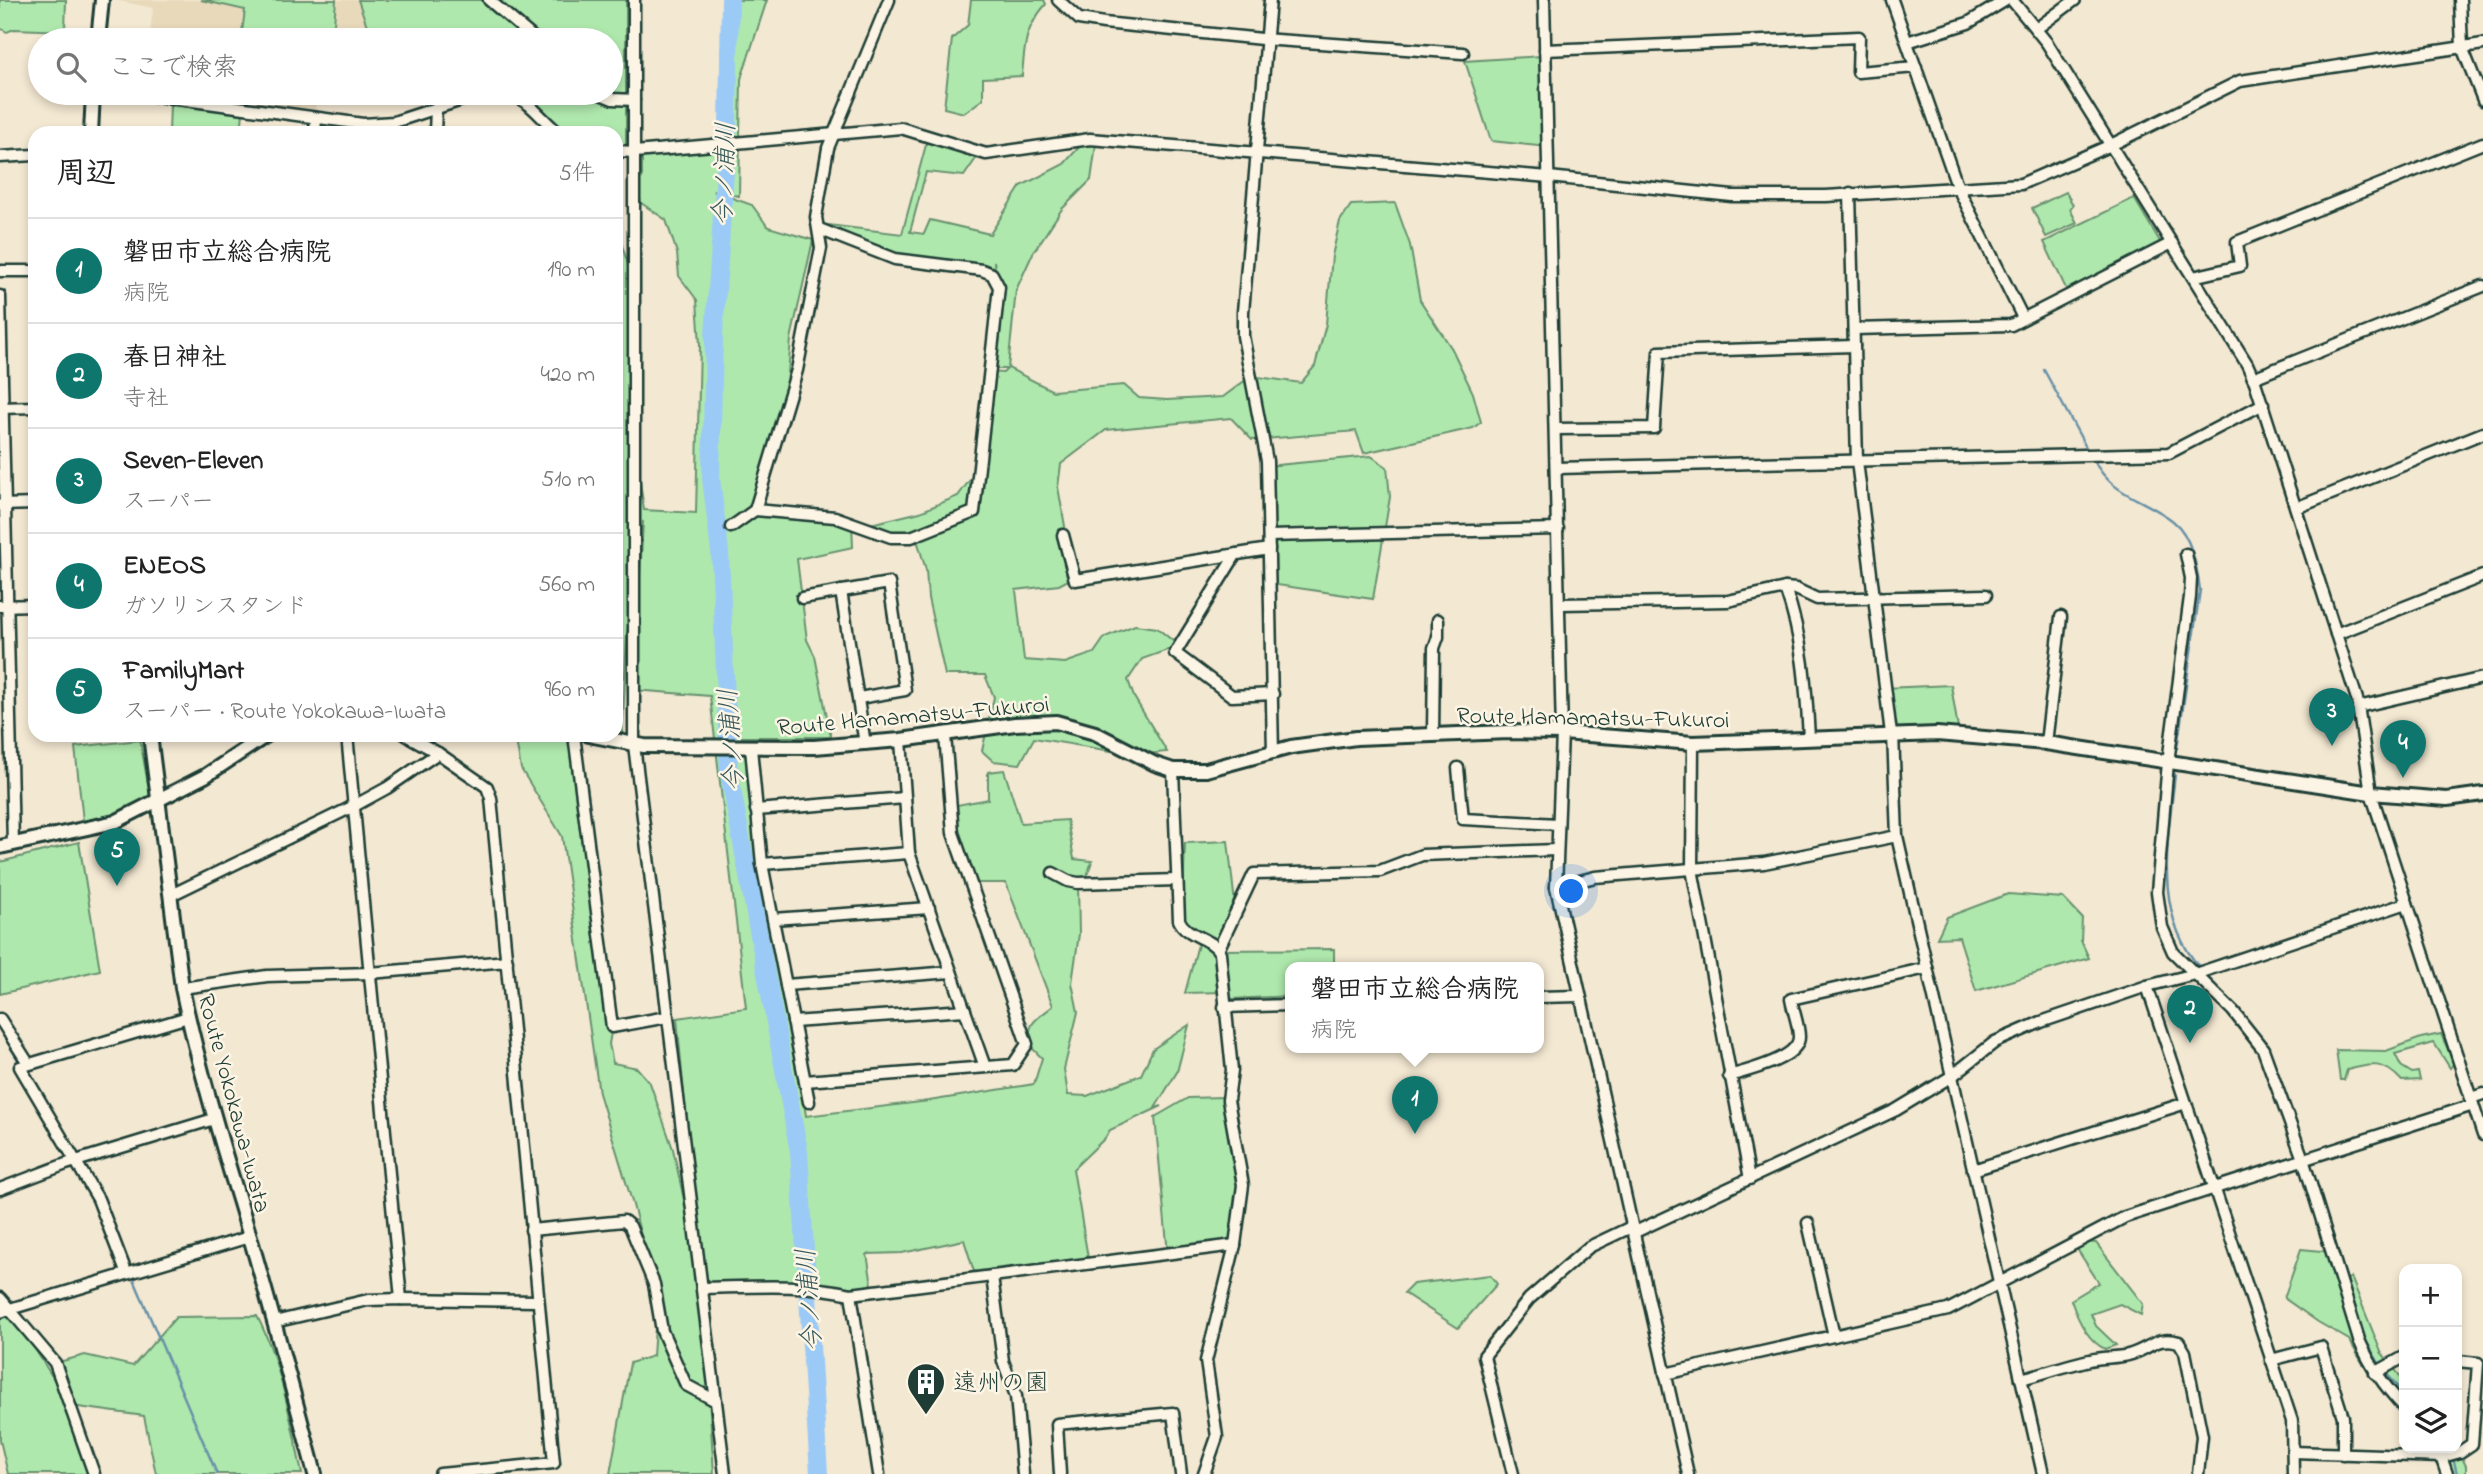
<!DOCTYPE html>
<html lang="ja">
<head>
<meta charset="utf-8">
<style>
	:root { --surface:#fff; --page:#f2f2f2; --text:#222; --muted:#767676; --line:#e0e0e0; --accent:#0f766e }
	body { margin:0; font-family:"Indie Flower","Klee One",sans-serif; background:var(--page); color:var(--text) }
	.controls { position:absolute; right:21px; bottom:21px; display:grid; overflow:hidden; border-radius:14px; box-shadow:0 4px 10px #0003 }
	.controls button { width:63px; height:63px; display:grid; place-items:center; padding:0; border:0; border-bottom:2px solid var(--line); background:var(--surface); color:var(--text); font:35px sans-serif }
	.you { position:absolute; left:1572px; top:892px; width:24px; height:24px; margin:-18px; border:5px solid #fff; border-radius:50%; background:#1a73e8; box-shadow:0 0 0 10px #1a73e833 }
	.badge { display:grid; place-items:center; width:46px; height:46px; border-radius:50%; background:var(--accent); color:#fff; font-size:23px; font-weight:700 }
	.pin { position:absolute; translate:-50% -58px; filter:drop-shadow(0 2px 4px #0008) }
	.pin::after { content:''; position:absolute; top:37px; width:24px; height:21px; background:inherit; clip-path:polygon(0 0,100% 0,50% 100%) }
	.popup { position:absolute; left:1285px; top:962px; width:259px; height:91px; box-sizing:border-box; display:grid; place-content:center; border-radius:14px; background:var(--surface); filter:drop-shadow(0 2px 5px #0005); font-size:23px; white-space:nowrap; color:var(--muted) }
	.popup b { font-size:26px; color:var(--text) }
	.popup::after { content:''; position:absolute; left:50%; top:100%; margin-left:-14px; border:14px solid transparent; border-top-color:var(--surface) }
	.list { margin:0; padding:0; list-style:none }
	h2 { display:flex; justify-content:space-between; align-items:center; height:91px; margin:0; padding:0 28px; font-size:30px }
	h2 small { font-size:23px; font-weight:400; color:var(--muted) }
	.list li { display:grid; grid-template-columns:46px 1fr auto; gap:21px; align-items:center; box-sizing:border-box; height:105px; padding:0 28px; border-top:2px solid var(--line) }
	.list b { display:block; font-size:26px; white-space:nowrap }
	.list p { margin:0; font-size:23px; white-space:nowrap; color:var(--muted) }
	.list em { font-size:23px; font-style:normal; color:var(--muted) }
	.icon { flex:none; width:38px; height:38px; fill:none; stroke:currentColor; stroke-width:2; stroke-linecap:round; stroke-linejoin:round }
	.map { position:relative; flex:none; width:2483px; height:1474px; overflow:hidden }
	.search { position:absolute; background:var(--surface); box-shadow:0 4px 10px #0003; left:28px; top:28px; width:595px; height:77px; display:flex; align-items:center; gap:18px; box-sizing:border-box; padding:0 24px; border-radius:38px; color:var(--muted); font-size:26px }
	.panel { position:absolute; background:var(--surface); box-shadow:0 4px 10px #0003; left:28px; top:126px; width:595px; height:616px; border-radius:21px }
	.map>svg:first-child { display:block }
	.built { fill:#e8d9bb }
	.green { fill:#afe8ad; stroke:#679270; stroke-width:2 }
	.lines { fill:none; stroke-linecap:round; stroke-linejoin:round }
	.stream { stroke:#6992a8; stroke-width:2.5 }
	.river { stroke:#9bcaf6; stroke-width:18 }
	.minor-casing { stroke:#1f3d34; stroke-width:15 }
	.major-casing { stroke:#1f3d34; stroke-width:18 }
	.minor { stroke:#fcf5e5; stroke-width:10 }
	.major { stroke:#fcf5e5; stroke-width:12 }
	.labels { text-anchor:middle; stroke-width:5; stroke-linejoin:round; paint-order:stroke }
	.street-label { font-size:24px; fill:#1f3d34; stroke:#fcf5e5 }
	.poi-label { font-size:24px; fill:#1f3d34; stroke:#fcf5e5; text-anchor:start }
	.water-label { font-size:26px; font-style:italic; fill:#38595b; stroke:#fcf5e5 }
</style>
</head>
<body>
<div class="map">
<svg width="2483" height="1474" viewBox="0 0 2483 1474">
	<rect width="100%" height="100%" fill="#f3e8d2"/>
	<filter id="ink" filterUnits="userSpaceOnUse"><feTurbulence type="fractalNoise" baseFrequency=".0143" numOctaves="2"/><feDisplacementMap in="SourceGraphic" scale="14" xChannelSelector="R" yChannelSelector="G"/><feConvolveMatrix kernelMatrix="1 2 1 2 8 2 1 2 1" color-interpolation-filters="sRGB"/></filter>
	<g filter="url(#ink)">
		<g class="built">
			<polygon points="115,0 358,0 372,40 170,40 150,34 153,8"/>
			<polygon points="174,93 319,93 315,109"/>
		</g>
		<g class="green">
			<polygon points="0,0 66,0 65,31 14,29 7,32 0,28"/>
			<polygon points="201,0 336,0 334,24 328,40 241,40 245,10"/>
			<polygon points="358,0 626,0 626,147 616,146 616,133 564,133 541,108 516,93 611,93 611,40 372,40"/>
			<path d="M724,0H767L741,79L739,196L713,191L752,205L768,227L813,240L791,339L785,408L755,510L852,523L853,547L797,559L807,640L815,656L831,737H742L789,1002L806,1116L929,1101L1034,1084L1042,1058L1029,1045C1028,1020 1036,1020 1053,1006L1006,883H969L951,823L957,805L988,799V772L1004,770L1021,823L1067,820L1074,859L1092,861L1085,882L1078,883L1079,934L1072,983L1078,1012L1064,1069L1068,1095L1087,1096L1141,1075L1153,1049L1189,1025L1177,1072L1155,1108L1162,1106L1110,1130L1105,1138L1073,1169L1089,1264L976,1278L964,1240L902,1253L867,1254L873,1291L702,1288L714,1474H610L630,1363L653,1356L657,1298L633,1205L599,1093L562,836L521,769L515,735H574L612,1027L609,1044L613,1063L637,1068L650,1083L673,1149L701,1278L677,1018L746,1008L710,696L634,690L643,521L627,634L622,742L616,735V227L634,283V440L644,510L696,513L700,345L697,300L679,276L677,253L666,220L641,203L635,176L642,178V154L727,150Z"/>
			<path d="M971,0H1044L1046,4C1024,30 1025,43 1022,76L983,78V99L964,113L944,108L952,39L968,25Z"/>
			<polygon points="1541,56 1548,147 1491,141 1465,61"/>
			<polygon points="170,105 243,113 241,133 169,133"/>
			<polygon points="927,141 977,157 964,176 926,172 910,232 924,234 930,220 990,234 1021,186 1064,164 1080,146 1096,145 1091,180 1062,209 1033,253 1016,290 1008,368 1053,391 1124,385 1139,398 1167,400 1223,397 1251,376 1301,383 1315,366 1326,324 1332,256 1340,221 1351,205 1395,203 1410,245 1420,300 1452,349 1473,393 1481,422 1473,428 1364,453 1356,431 1252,440 1231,418 1106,430 1061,464 1058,487 1074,577 1059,585 1016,590 1024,660 1065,663 1094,653 1105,637 1135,625 1157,628 1179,646 1142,659 1128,680 1134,697 1167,752 1135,755 1034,738 1020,764 993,761 982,751 994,697 985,675 945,675 928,598 926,570 918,543 862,526 920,512 958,496 983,462 990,372 1003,373 1007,369 990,369 999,291 994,261 995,280 991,274 890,257 820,224 902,234"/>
			<polygon points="2066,192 2073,205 2070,209 2077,223 2046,237 2032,208"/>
			<polygon points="2134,198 2162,245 2068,293 2044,242"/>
			<polygon points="1371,456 1387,467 1390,497 1373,599 1270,584 1267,466"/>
			<polygon points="1951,685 1959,735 1891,734 1885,688"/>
			<polygon points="140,740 150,795 120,813 83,821 75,747"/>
			<polygon points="1228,841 1236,913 1219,950 1334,949 1334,968 1291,968 1291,996 1231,999 1223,992 1185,993 1200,937 1182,927 1185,843"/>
			<polygon points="79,842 100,970 0,994 0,862"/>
			<polygon points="2008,894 2063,898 2082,918 2081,941 2089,958 1976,991 1959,937 1937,938 1947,917"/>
			<path d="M2441,1034L2454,1063L2450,1068L2434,1043L2395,1054L2401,1066L2412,1073L2418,1072L2420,1080L2402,1081C2384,1061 2372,1063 2347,1070L2344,1080H2340L2336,1050L2386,1051L2421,1038Z"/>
			<polygon points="1223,1097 1243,1185 1235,1245 1168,1254 1155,1117 1188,1098"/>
			<path d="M2086,1242L2096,1243L2143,1304L2141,1315L2120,1304L2091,1314L2096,1326L2116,1345L2105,1349C2088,1341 2077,1318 2071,1300L2099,1283L2077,1249Z"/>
			<polygon points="2301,1249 2332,1252 2342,1283 2351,1277 2381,1352 2404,1381 2404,1407 2374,1371 2363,1364 2349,1340 2318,1322 2284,1298"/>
			<polygon points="1490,1275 1497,1284 1458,1328 1404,1293 1413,1284"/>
			<path d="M10,1309L68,1402L55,1363L85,1355L133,1366L176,1317L257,1316C280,1360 292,1425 302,1474H156L144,1416L71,1406L94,1474H8L0,1440V1313Z"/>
			<polygon points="2457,1447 2466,1466 2466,1474 2450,1474 2438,1448"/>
		</g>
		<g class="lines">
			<g class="stream">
				<polyline points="2044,370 2088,451"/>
				<path d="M2093,459C2113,497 2142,497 2173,521C2192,536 2197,568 2200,590L2177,748"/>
				<path d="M2175,774C2168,841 2152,914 2201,969"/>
				<polyline points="2205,974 2229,1000"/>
				<polyline points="2242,1015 2253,1029"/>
				<polyline points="0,1030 20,1063"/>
				<polyline points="2270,1055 2307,1154"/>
				<polyline points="2309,1160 2366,1341 2380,1365"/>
				<polyline points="82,1164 97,1188"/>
				<polyline points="105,1203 130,1269"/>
				<polyline points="132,1275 217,1474"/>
				<polyline points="2384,1371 2404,1393"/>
				<polyline points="2453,1457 2457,1474"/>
			</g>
			<polyline class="river" points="730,0 728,126 714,335 711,478 720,552 729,773 799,1152 819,1474"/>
			<defs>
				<g id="minor">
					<polyline points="489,0 536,40"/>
					<polyline points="634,0 634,745 725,1474"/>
					<polyline points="1058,0 1079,19 1104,23 1262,39 1463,53"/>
					<polyline points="1270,0 1243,312 1243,336 1267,461 1273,753"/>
					<polyline points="1544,0 1562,733 1556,887 1688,1474"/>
					<polyline points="1892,0 1958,188 2023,318"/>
					<polyline points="2012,0 2047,43 2247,364 2255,382 2357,699 2371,793 2483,1135"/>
					<polyline points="2460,0 2462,47 2483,100"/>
					<polyline points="2036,29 2075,0"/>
					<polyline points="1907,42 1968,23 2006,0"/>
					<polyline points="1545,50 1859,37 1858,72 1916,67"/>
					<polyline points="134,93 363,124 394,122 483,93"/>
					<path d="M508,93C530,100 541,119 559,133"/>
					<polyline points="598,93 613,99 634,100"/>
					<polyline points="315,133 316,119"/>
					<polyline points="435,133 436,108"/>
					<polyline points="616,151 635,152 901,128 986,154 1090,139 1549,177 1732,196 1826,196 2021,184 2111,145 2240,81 2483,44"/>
					<polyline points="0,157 35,155"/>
					<polyline points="1850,193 1857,461 1891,734"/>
					<polyline points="0,271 35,271"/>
					<polyline points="2193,277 2240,266 2237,242 2483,143"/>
					<polyline points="0,296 13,844"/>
					<polyline points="1854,329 2011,325 2172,243"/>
					<polyline points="2253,378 2483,286"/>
					<polyline points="0,408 35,407"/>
					<polyline points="1556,429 1654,428 1659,352 1854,346"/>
					<polyline points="1557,468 2169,453 2263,404"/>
					<polyline points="1,505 35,504"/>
					<polyline points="2296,508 2483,433"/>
					<polyline points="755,510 835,517 891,537 911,537 974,512 999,287 992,274 982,270 895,259 819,229"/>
					<polyline points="731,527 755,510 797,370 821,248 816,217 828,148 889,0"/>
					<polyline points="1063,535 1075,580 1269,549"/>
					<polyline points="1269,536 1558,529"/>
					<polyline points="1236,554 1175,653 1232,696 1273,694"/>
					<path d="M2186,554L2191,578L2190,597L2168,762L2157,892L2162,927L2173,952L2233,1011L2263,1049L2303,1159L2359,1340C2371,1367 2384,1386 2404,1407"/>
					<path d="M1785,588C1803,639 1806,684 1809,738"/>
					<polyline points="841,591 865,744"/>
					<polyline points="802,598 889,583 905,690 859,698"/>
					<polyline points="1560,604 1728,601 1785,588 1796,589 1817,599 1986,595"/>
					<polyline points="0,606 35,605"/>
					<polyline points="2336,634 2483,576"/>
					<polyline points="2358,707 2483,678"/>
					<polyline points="1893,734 1897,836 2043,1474"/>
					<polyline points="347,735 401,1299"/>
					<polyline points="406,735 438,753 487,787 491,798 554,1463 440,1474"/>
					<polyline points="574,735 612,1027 667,1017"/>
					<polyline points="1433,735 1434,648 1438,637 1438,620"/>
					<polyline points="901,740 909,853 985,1067"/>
					<polyline points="1693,743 1692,869 1750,1179"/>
					<polyline points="2046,743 2061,617"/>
					<polyline points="751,748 762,864 809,1102"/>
					<polyline points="1458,768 1463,819 1558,824"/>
					<path d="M1173,770L1179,920C1186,937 1212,937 1220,953L1232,1070L1228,1100L1243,1185L1235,1245L1206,1361L1217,1437L1204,1474"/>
					<polyline points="756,810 905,798"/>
					<polyline points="762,864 909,853"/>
					<polyline points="1053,873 1068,881 1078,883 1177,880"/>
					<polyline points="1556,887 1595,877 1764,863 1897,836"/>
					<polyline points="171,895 354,806 387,788 438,753"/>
					<polyline points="773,919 929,908"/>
					<polyline points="1218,950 1254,874 1380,871 1422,855 1556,850"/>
					<polyline points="786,985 951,972"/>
					<polyline points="2147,986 2292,1421 2293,1474"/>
					<polyline points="182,988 267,976 370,973 507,961"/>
					<polyline points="1539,997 1579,996"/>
					<polyline points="1224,1007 1291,1005"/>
					<polyline points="0,1019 28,1063"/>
					<polyline points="793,1022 965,1010"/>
					<path d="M1729,1076C1746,1071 1799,1059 1799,1037C1799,1025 1793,1011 1791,999L1927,968"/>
					<polyline points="805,1081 1013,1065 1027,1044 953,833 945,735"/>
					<polyline points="2471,1098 2483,1094"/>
					<polyline points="1973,1170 2186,1103"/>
					<polyline points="0,1189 66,1164 214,1119"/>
					<polyline points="1808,1223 1834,1336"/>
					<polyline points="531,1230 624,1221 630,1226 654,1284 662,1331 686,1385 716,1401"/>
					<polyline points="1633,1233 1896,1110 1952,1076 1995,1042 2041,1022 2147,986 2195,974 2407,903"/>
					<polyline points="126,1272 98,1199 20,1067 188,1017"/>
					<polyline points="992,1276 1003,1361 1016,1396 1023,1474"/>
					<path d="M702,1288C752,1287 802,1283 851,1294L1235,1245"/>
					<polyline points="851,1294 879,1474"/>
					<polyline points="0,1298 55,1363 94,1474"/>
					<polyline points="0,1312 249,1237"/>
					<polyline points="274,1322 368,1300 401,1299 538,1301"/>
					<polyline points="2271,1360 2321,1347 2343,1417 2343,1454"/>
					<polyline points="2375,1373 2404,1357"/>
					<polyline points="1665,1374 1948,1310 2125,1217 2473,1105"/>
					<path d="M2021,1379C2044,1373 2067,1365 2090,1360C2102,1357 2116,1358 2128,1355C2149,1350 2156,1335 2179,1342L2185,1352L2202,1436L2198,1474"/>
					<polyline points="2438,1448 2447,1474"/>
					<polyline points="2293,1452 2442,1457 2460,1452 2472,1444 2478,1363 2457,1361"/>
					<polyline points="1060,1474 1057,1424 1173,1413 1181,1474"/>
					<polyline points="1513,1474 1484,1356 1529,1299 1589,1247 1631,1227"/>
				</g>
				<g id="major">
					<polyline points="98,40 102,0"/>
					<polyline points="91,133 93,93"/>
					<path d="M150,735L182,988C197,1061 218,1132 240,1203C267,1293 291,1383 315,1474"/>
					<polyline points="589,735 644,746 814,747 901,740 1015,724 1056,722 1095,733 1155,764 1173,770 1206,770 1291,747 1356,738 1509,732 1562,733 1693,743 1937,734 2046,743 2371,793 2447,799 2483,794"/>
					<polyline points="0,847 115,822 205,776 267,735"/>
				</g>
			</defs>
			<use href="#minor" class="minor-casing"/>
			<use href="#major" class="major-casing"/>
			<use href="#minor" class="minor"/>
			<use href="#major" class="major"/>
		</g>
	</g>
	<defs>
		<symbol id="building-pin" viewBox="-11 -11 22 30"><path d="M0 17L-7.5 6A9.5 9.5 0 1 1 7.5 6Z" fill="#1f3d34" stroke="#fcf5e5"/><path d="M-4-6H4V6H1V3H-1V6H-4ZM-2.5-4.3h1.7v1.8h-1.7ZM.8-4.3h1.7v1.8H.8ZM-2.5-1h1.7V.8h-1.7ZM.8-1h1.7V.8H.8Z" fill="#fff"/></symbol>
	</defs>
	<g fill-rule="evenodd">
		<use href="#building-pin" x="904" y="1360" width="44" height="60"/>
	</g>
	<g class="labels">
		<g class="street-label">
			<text transform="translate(913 715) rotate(-5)" y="8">Route Hamamatsu-Fukuroi</text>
			<text transform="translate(1593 717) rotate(1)" y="8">Route Hamamatsu-Fukuroi</text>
			<text transform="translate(235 1103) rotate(75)" y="8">Route Yokokawa-Iwata</text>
		</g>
		<g class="poi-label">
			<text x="953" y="1390">遠州の園</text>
		</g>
		<g class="water-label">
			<text transform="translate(723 174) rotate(-88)" y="9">今ノ浦川</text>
			<text transform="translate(730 740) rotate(-94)" y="9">今ノ浦川</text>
			<text transform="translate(808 1300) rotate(-94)" y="9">今ノ浦川</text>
		</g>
	</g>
</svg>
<div class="controls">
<button>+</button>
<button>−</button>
<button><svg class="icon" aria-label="layers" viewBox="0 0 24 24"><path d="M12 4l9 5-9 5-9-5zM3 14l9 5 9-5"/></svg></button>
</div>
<div class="you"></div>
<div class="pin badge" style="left:1415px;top:1134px">1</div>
<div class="popup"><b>磐田市立総合病院</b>病院</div>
<div class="pin badge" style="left:2190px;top:1043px">2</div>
<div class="pin badge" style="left:2332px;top:746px">3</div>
<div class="pin badge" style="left:2403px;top:778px">4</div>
<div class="pin badge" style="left:117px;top:886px">5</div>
<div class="search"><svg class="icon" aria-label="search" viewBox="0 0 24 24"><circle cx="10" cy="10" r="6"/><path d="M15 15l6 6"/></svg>ここで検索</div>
<section class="panel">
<h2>周辺<small>5件</small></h2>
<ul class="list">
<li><span class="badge">1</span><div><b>磐田市立総合病院</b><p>病院</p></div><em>190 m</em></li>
<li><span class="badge">2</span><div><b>春日神社</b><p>寺社</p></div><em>420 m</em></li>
<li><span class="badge">3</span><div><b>Seven-Eleven</b><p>スーパー</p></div><em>510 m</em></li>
<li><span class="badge">4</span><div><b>ENEOS</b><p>ガソリンスタンド</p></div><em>560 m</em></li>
<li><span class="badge">5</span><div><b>FamilyMart</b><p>スーパー · Route Yokokawa-Iwata</p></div><em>960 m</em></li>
</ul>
</section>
</div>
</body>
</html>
